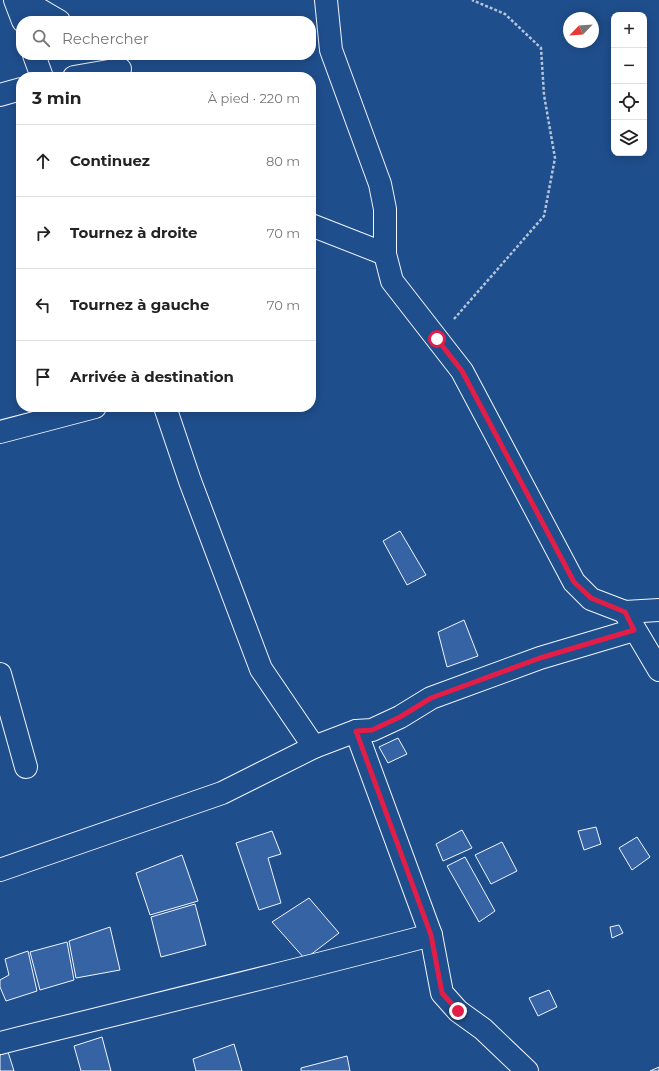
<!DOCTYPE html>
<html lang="fr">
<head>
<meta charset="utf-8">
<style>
	:root { --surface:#fff; --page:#f6f6f6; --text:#222; --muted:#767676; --line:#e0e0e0 }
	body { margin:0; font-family:Montserrat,sans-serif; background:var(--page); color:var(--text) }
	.controls { position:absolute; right:12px; top:12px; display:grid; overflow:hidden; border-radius:8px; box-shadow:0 2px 10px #0003 }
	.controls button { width:36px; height:36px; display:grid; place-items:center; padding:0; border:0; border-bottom:1px solid var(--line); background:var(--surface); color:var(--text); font:20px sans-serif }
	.compass { position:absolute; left:563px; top:12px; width:36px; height:36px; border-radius:50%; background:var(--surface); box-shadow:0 2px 10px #0003; rotate:245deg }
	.stop { position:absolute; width:12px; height:12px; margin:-9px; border:3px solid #e11d48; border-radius:50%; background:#fff }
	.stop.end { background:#e11d48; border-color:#fff; box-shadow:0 1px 4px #0008 }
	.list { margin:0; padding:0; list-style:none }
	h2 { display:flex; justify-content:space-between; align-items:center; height:52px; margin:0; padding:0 16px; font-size:17px }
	h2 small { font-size:13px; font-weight:400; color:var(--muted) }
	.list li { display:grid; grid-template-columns:26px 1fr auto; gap:12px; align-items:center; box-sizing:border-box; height:72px; padding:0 16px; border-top:1px solid var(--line) }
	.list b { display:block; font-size:15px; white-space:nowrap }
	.list em { font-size:13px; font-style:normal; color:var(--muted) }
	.icon { flex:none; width:22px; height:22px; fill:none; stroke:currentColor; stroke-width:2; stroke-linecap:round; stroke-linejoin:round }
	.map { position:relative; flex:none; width:659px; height:1071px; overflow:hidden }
	.search { position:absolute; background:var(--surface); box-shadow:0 2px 10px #0003; left:16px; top:16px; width:300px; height:44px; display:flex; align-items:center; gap:10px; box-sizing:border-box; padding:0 14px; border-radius:16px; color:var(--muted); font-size:15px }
	.panel { position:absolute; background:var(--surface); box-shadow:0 2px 10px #0003; left:16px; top:72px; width:300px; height:340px; border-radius:16px }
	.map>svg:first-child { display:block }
	.building { fill:#3563a3; stroke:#f2f6ff }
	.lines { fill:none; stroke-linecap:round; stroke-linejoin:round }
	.street-casing { stroke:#f2f6ff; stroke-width:24 }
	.path { stroke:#b3c4dc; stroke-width:2.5; stroke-dasharray:3 2; stroke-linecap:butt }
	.street { stroke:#1f4e8c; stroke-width:22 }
	.route { stroke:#e11d48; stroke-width:5 }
</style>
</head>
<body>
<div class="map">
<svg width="659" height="1071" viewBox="0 0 659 1071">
	<rect width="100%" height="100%" fill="#1f4e8c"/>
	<g class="building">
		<polygon points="400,531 426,575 407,585 383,541"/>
		<polygon points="464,620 478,656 447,667 438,632"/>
		<polygon points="398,738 407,754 388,763 379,747"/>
		<polygon points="596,827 601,844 584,850 578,831"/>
		<polygon points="462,830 472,848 443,861 436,844"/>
		<polygon points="272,831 281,854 268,858 281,903 259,910 236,843"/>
		<polygon points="637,837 650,857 632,870 619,848"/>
		<polygon points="502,842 517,871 491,884 475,855"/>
		<polygon points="182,855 198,901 150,915 136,873"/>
		<polygon points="465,857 495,911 479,922 447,866"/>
		<polygon points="309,898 339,933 305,959 272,922"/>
		<polygon points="195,904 206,945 161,957 151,917"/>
		<polygon points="619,925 623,933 612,938 610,927"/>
		<polygon points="110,927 120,970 76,978 69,941"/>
		<polygon points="67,942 74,980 40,990 30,952"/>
		<polygon points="28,951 37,991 6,1001 0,987 0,980 9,975 5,959"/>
		<polygon points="549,990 557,1007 538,1016 529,998"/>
		<polygon points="102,1037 111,1071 81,1071 74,1046"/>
		<polygon points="234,1044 242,1071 196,1071 193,1059"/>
		<polygon points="8,1052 14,1071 0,1071 0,1055"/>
		<polygon points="347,1056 350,1071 301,1071 301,1068"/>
		<polygon points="659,1067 659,1071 650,1071"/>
	</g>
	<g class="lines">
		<defs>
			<g id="street">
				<polyline points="15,0 23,21"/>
				<polyline points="23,0 59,21"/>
				<polyline points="326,0 331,50 380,184 385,209 385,254 392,281 462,371 574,582 591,599 625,612 659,610"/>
				<polyline points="34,55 42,77"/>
				<polyline points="74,77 120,69"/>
				<polyline points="0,95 21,89"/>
				<polyline points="311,225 385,254"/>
				<polyline points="165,407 190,481 261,669 314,747 356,731 372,730 400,717 431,698 540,658 634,630"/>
				<polyline points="0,432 95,407"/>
				<polyline points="627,616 659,670"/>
				<polyline points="0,674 26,767"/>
				<polyline points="356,731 431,935 442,993 458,1011 483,1029 527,1071"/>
				<polyline points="0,870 222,793 314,747"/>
				<path d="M0,1043C144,1007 288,973 431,935"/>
			</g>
		</defs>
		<use href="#street" class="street-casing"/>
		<polyline class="path" points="454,319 544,216 555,158 544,95 541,48 505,14 472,0"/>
		<use href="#street" class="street"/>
	</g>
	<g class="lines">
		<polyline class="route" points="437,339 462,371 574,582 591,598 625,612 634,630 540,658 431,698 400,717 372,730 356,731 431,935 442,993 458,1011"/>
	</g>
</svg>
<div class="controls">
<button>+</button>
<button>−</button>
<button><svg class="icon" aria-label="locate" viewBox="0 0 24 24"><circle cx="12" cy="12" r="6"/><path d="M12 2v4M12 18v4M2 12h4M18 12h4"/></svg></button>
<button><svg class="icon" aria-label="layers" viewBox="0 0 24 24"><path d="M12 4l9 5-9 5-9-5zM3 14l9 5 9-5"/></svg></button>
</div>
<svg class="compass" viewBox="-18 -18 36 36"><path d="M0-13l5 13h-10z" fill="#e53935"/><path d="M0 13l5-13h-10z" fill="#767676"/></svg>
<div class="stop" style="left:437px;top:339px"></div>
<div class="stop end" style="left:458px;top:1011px"></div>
<div class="search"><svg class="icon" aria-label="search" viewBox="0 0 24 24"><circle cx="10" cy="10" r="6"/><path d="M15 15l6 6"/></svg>Rechercher</div>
<section class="panel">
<h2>3 min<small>À pied · 220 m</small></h2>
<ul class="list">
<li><svg class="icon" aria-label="ahead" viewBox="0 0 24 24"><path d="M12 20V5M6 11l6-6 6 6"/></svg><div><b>Continuez</b></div><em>80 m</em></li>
<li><svg class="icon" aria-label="right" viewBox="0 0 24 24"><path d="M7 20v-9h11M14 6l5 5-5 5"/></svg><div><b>Tournez à droite</b></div><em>70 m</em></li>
<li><svg class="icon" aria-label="left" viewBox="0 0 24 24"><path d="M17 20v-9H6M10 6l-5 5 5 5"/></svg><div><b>Tournez à gauche</b></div><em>70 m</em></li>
<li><svg class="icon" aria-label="arrive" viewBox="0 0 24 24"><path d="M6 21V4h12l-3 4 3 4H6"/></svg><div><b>Arrivée à destination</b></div></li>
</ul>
</section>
</div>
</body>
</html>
